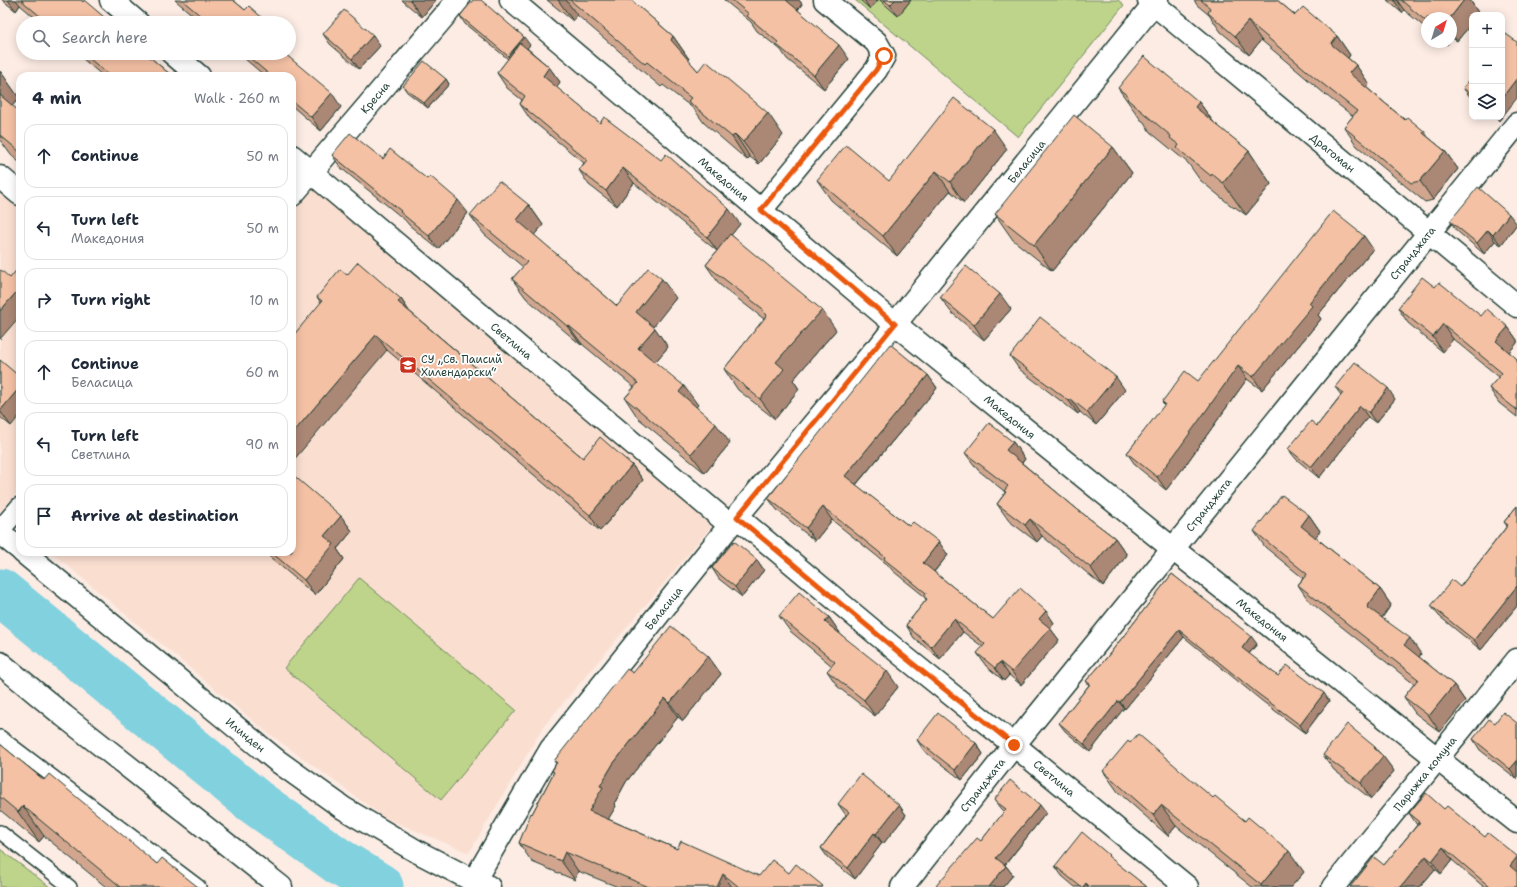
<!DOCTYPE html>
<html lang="en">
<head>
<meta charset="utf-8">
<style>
	:root { --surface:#fff; --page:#f2f2f3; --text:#1f2937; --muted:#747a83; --line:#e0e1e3 }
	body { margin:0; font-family:"Shantell Sans",sans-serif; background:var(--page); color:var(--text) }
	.controls { position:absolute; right:12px; top:12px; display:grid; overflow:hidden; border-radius:8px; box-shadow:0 2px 10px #0003 }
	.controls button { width:36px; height:36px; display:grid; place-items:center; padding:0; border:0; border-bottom:1px solid var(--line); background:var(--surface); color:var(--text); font:20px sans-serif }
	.compass { position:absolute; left:1421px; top:12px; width:36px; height:36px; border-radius:50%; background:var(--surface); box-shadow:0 2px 10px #0003; rotate:38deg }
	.stop { position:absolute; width:12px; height:12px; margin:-9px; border:3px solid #ea580c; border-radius:50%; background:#fff }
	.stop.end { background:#ea580c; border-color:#fff; box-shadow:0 1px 4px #0008 }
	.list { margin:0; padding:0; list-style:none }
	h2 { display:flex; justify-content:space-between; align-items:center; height:52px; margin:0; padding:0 16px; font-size:17px }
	h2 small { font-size:13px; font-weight:400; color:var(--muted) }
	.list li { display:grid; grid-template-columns:26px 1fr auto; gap:12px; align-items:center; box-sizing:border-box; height:64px; margin:0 8px 8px; padding:0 8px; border:1px solid var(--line); border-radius:12px }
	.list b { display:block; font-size:15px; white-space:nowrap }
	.list p { margin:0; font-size:13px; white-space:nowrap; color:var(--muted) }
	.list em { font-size:13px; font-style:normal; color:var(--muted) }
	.icon { flex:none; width:22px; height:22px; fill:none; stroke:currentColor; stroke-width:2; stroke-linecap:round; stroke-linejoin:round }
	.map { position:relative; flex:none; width:1517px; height:887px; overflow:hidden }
	.search { position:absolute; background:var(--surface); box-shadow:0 2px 10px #0003; left:16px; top:16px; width:280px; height:44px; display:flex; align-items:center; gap:10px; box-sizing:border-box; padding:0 14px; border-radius:22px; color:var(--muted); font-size:15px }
	.panel { position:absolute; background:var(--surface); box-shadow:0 2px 10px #0003; left:16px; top:72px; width:280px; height:484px; border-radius:12px }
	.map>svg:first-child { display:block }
	.built { fill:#fadfd1 }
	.green { fill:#bed48a; stroke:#6e885f }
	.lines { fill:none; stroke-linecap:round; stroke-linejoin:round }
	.river { stroke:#82d1df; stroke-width:47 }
	.service-casing { stroke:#1f3d34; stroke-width:16 }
	.pedestrian-casing { stroke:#1f3d34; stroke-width:22 }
	.minor-casing { stroke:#1f3d34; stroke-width:25 }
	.secondary-casing { stroke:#1f3d34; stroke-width:25 }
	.service { stroke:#fff; stroke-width:13 }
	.pedestrian { stroke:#fff; stroke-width:19 }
	.minor { stroke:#fff; stroke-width:22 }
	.secondary { stroke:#fff; stroke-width:22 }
	.wall { fill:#d2a68e; stroke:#1f3d34 }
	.shaded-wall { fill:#ab8774; stroke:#1f3d34 }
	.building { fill:#f4c1a5; stroke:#1f3d34 }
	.route { stroke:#ea580c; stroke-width:5 }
	.labels { text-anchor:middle; stroke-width:3.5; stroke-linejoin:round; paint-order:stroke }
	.street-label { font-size:11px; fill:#1f3d34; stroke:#fff }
	.poi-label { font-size:11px; fill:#1f3d34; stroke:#fff; text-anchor:start }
</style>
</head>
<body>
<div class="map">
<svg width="1517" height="887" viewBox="0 0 1517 887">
	<rect width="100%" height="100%" fill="#fcece4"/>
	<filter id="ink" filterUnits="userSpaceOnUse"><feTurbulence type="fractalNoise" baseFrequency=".025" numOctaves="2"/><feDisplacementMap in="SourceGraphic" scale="8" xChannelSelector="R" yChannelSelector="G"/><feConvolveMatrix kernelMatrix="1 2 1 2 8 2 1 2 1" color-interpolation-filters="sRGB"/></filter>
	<g filter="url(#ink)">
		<g class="built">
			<polygon points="310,183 712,526 544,726 469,853 385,818 264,730 51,552 292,552 292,204"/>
			<polygon points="0,189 20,206 20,489 0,512"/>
		</g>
		<g class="green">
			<polygon points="855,0 1118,0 1124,5 1018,137"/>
			<polygon points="359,578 516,710 441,800 284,668"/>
			<polygon points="0,849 50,887 0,887"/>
		</g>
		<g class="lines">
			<polyline class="river" points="0,592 254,801 338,861 380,887"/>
			<defs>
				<g id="service">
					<polyline points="0,737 199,887"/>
					<polyline points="0,832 70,887"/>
				</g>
				<g id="pedestrian">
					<polyline points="874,351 895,324"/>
					<polyline points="0,530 20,507"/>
				</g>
				<g id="minor">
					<polyline points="111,0 138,23"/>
					<path id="s1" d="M511,0L895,324L1173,549L1517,822"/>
					<path id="s2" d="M1149,0L1517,306"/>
					<polyline points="172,53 199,76"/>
					<path id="s3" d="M292,156L730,525"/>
					<polyline points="0,177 20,194"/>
					<path id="s4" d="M292,195L458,0"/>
					<polyline points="761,210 876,70 884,56 876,42 825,0"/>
					<path id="s5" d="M895,324L1157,0"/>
					<path id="s6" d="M737,517L902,655L1014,745L1187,887"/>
					<path id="s7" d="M474,881L551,749L730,525L874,351"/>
					<path id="s8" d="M902,887L1014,745L1517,124"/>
					<path id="s9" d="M1333,887L1517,660"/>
				</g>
				<g id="secondary">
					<polyline points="0,533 20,549"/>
					<path id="s10" d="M23,552L276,760L343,808L416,851L474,881L489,887"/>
					<polyline points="0,663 64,716 281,887"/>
				</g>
			</defs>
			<use href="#service" class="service-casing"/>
			<use href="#pedestrian" class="pedestrian-casing"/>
			<use href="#minor" class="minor-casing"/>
			<use href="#secondary" class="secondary-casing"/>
			<use href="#service" class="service"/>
			<use href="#pedestrian" class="pedestrian"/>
			<use href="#minor" class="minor"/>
			<use href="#secondary" class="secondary"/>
		</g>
		<g class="wall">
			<polygon points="2,0 81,0 111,23 41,23 20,5 16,11"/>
			<polygon points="175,0 233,0 245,10 268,23 202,23"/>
			<polygon points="402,0 436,0 422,17 404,2"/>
			<polygon points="547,0 631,0 673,36 689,59 688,60 698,71 783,135 759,164 750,157 747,160 704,123 694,109 663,85 661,87 577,15 573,21"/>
			<polygon points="724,0 799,0 802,4 798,10 849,59 824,89 787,59 781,50 757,31 751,22"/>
			<polygon points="860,0 878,0 870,9"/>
			<polygon points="880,0 911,0 898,16"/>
			<polygon points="1194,0 1277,0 1295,15 1337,36 1350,55 1348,58 1356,65 1369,84 1366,87 1405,120 1424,131 1428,137 1445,151 1458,169 1433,200 1425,202 1357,146 1344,127 1353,116 1332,100 1261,40 1249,55 1221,32 1209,15 1197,5"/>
			<polygon points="1387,0 1470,0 1479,14 1472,15 1472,23 1457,41 1452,38 1451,39 1451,18 1427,18 1427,29 1404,10 1402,13"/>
			<polygon points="460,16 530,45 527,48 549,67 560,82 556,87 600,123 740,224 731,235 836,330 793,380 799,389 775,419 738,390 724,369 764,319 720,285 706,265 717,251 634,183 617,206 589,185 579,170 584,163 530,119 520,104 522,100 507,88 497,73 508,59 465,24"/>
			<polygon points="323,34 380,46 359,69 330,44"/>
			<polygon points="76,53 145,53 172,76 103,76"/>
			<polygon points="238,53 288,53 286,55 341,107 321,131 292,106 292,76 265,76"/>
			<polygon points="0,71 19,98 12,106 20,112 20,163 11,155 0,140"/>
			<polygon points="1472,77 1472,99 1463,88"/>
			<polygon points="446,79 449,84 428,108 407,92 403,86"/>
			<polygon points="1118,88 1199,102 1214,123 1249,151 1271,184 1246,215 1235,207 1234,208 1200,180 1188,163 1150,132 1144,122 1141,120"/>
			<polygon points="1113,147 1132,173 1052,271 1013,240 995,214"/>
			<polygon points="1007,149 964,203 950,191 897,256 831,200 817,180 889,181"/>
			<polygon points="332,155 383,159 468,213 438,249 409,225 405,220 341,168"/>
			<polygon points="529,205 543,225 534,235 617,306 676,298 653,326 668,347 655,362 698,405 696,407 730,443 705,473 638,418 625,398 634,387 582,344 581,345 526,298 512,279 523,267 484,234 470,215"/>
			<polygon points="1450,221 1517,224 1501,245 1495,241 1484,254 1457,231"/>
			<polygon points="1373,249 1318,315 1321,319 1262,390 1247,379 1184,467 1166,490 1136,466 1127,453 1165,405 1162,402 1198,381"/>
			<polygon points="347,275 401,299 409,311 583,458 632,465 643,480 600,531 387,350 321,303 317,297"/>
			<polygon points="1435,287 1481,316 1508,327 1517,340 1517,343 1509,352 1517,359 1517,417 1499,403 1489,388 1499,377 1453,339 1443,352 1408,323 1398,308"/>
			<polygon points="940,297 1011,309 984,340 951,312"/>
			<polygon points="1010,356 1125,390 1096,425 1080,412 1078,414 1019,369"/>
			<polygon points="0,360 11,426 0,417"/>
			<polygon points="928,375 937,388 856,485 909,526 948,555 934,572 993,619 1046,611 1054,623 1050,628 1059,640 1021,685 1009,675 1004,681 986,666 977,653 983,647 963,632 940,659 914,638 906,625 926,600 924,596 893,571 888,565 832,520 815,541 777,510 768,498"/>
			<polygon points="1335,387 1395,399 1376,423 1368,417 1319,478 1296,459 1288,449 1317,426 1341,395"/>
			<polygon points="1013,442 1025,459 1022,463 1078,510 1115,538 1127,555 1103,586 1042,536 1037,542 1009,521 997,504 1005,493 1004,491 978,470 965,453"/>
			<polygon points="1517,506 1517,606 1481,650 1439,616 1431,606 1460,587 1507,526 1504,522"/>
			<polygon points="1309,515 1320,531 1315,537 1380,589 1391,605 1382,618 1421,654 1419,657 1454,685 1465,701 1440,732 1415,713 1404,697 1414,684 1309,601 1298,585 1303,578 1265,547 1254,531"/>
			<polygon points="341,516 352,531 337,549 344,559 315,595 264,552 292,552"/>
			<polygon points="757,560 764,570 742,597 719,579 712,568"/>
			<polygon points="1172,574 1257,644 1249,654 1278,676 1329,701 1305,733 1262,701 1184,637 1125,709 1124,708 1090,752 1065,731 1059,723 1089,685 1086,681 1104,661"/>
			<polygon points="779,616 829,617 840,633 839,633 898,687 875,716 838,687 827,671 832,666 790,631"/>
			<polygon points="708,656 721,674 683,721 678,717 626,782 614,804 616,806 608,819 677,849 759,876 789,873 823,887 618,887 578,871 575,880 532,862 519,843 532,814 554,772 552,771 556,764 554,761 633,673"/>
			<polygon points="1495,723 1517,723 1517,779 1480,750 1473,739"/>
			<polygon points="917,740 976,743 983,754 962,780 924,751"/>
			<polygon points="0,744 44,780 157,864 198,887 106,887 44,836 39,842 0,810"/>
			<polygon points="1379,752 1394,771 1371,799 1334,770 1323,755"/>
			<polygon points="1103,771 1213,798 1245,821 1304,872 1291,887 1252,887 1176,826 1168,836 1118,792"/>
			<polygon points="994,800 1046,813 1005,865 1006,866 1013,875 1003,887 935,887 981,841 1004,812 1000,808"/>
			<polygon points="838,804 899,805 906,815 883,844 882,843 855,879 828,858 821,848 846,815"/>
			<polygon points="1409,813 1517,887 1484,887 1452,860 1441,874 1435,869 1420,887 1350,887 1384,865 1417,825"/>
			<polygon points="1112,860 1147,887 1075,887 1062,876 1055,866"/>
		</g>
		<g class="shaded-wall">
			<polygon points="8,0 16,0 20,5 16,11"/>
			<polygon points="410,0 436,0 422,17"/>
			<polygon points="558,0 566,0 577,15 573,21"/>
			<polygon points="786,0 799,0 802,4 795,13"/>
			<polygon points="864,0 878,0 870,9"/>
			<polygon points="895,0 911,0 898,16 890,5"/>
			<polygon points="1394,0 1397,0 1404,10 1402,13"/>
			<polygon points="1464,0 1470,0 1479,14 1478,15 1472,15 1472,23 1457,41 1451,33 1451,18 1450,18"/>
			<polygon points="1248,21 1261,40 1249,55 1235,36"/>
			<polygon points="373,35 380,46 359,69 352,59"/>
			<polygon points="673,36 689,59 686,62 671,40"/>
			<polygon points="1337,36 1350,55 1344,63 1331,44"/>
			<polygon points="524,37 530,45 513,64 508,56"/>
			<polygon points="1445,42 1449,42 1447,45"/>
			<polygon points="289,44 292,48 289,51"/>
			<polygon points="839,45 849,59 824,89 814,75"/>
			<polygon points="1356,65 1369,84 1363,92 1349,73"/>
			<polygon points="549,67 560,82 554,91 543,76"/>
			<polygon points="0,72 1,72 19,98 7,112 0,101"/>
			<polygon points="1517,78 1517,98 1499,121 1496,117 1502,117 1502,98"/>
			<polygon points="446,79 449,84 428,108 424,103"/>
			<polygon points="332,93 341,107 321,131 311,117"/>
			<polygon points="1199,102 1222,134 1195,107"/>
			<polygon points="768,113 783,135 759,164 743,142"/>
			<polygon points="993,129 1007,149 964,203 950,182"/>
			<polygon points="735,134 750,157 747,160 732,137"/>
			<polygon points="1113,147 1132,173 1052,271 1034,245"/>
			<polygon points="1249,151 1271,184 1246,215 1223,183"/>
			<polygon points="1445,151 1458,169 1433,200 1420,181"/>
			<polygon points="623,168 634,183 617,206 606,191"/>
			<polygon points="936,171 950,191 897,256 883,236"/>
			<polygon points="458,200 468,213 438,249 429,236"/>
			<polygon points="529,205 543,225 530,240 517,220"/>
			<polygon points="729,209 740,224 718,252 707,237"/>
			<polygon points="1509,214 1517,224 1501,245 1493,235"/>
			<polygon points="1488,230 1495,241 1484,254 1477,243"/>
			<polygon points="1364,236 1373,249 1318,315 1321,319 1262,390 1253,377 1309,303"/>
			<polygon points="662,279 676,298 650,331 636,312"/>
			<polygon points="20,288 20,316 0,339 0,311"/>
			<polygon points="1000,294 1011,309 984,340 974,325"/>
			<polygon points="401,299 411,314 398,302"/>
			<polygon points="822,310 836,330 793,380 799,389 775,419 760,399 776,362"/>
			<polygon points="1443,324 1453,339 1443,352 1433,337"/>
			<polygon points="568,325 582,344 581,345 567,326"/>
			<polygon points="1508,327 1517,340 1517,343 1506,356 1496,341"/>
			<polygon points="655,328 668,347 651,367 638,348"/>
			<polygon points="376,335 387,350 292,462 292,434"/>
			<polygon points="1238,366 1247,379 1184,467 1166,490 1157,477"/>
			<polygon points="928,375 937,388 853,488 845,476"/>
			<polygon points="1116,377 1125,390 1096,425 1087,412"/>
			<polygon points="684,386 698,405 692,412 679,392"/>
			<polygon points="20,387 20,415 11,426 0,411"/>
			<polygon points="1388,388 1395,399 1376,423 1369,413"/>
			<polygon points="1071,399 1080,412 1078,414 1069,401"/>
			<polygon points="1360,406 1368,417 1319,478 1311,467"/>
			<polygon points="716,424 730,443 705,473 691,454"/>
			<polygon points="1013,442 1025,459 1018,467 1006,450"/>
			<polygon points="632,465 643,480 600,531 590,515"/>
			<polygon points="823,507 832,520 815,541 806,528"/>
			<polygon points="1309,515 1320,531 1312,542 1301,526"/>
			<polygon points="341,516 352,531 337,549 344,559 315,595 304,580 324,536"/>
			<polygon points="1030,519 1042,536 1037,542 1025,525"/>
			<polygon points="1115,538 1127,555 1103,586 1091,568"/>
			<polygon points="939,542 948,555 931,575 923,563"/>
			<polygon points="757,560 764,570 742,597 735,587"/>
			<polygon points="1517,586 1517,606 1481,650 1474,640"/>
			<polygon points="1380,589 1391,605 1378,623 1367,607"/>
			<polygon points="1046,611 1054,623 1050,628 1059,640 1021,685 1012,672 1039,619"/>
			<polygon points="829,617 840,633 836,638 825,622"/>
			<polygon points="954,619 963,632 940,659 931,647"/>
			<polygon points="1179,630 1184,637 1125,709 1120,702"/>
			<polygon points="1251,636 1257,644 1247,656 1242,648"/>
			<polygon points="1410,638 1421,654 1416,661 1404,645"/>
			<polygon points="708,656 721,674 683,721 670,703"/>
			<polygon points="1000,662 1009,675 1004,681 995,668"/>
			<polygon points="887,671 898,687 875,716 864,700"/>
			<polygon points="1454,685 1465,701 1440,732 1429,716"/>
			<polygon points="1324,693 1329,701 1305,733 1300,725"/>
			<polygon points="665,698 678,717 626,782 614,804 616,806 602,830 589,811 600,786 613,764"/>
			<polygon points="1118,701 1124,708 1090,752 1084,744"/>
			<polygon points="976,743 983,754 962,780 955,770"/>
			<polygon points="1375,747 1382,757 1383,756 1394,771 1371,799 1361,783"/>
			<polygon points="1517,761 1517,779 1510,769"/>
			<polygon points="899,805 906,815 883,844 876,834"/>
			<polygon points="1040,805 1046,813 1003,867 996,858"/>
			<polygon points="1161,805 1176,826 1168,836 1153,815"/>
			<polygon points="23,806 44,836 39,842 18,812"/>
			<polygon points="874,833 882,843 855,879 848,868"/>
			<polygon points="1443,847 1452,860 1441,874 1432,861"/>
			<polygon points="1289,851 1304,872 1291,887 1262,887 1261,885"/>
			<polygon points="565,852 578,871 575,880 561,861"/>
			<polygon points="1426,856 1435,869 1420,887 1401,887"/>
			<polygon points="1517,857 1517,876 1510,866"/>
			<polygon points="1006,866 1013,875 1003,887 989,887"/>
			<polygon points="723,874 732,887 717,887"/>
			<polygon points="1086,883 1088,887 1083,887"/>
		</g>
		<g class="building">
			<polygon points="21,0 81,0 83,2 84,0 111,23 48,23"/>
			<polygon points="182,0 233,0 245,10 249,6 268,23 209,23"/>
			<polygon points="473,0 481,0 524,37 508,56 460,16"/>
			<polygon points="570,0 631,0 673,36 671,40 698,71 706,61 768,113 743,142 735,134 732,137 688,101 691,98 682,91 682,90 647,62 645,64"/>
			<polygon points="732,0 786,0 839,45 814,75 777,45 779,43 747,16 749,14"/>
			<polygon points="884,0 895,0 890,5"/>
			<polygon points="1201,0 1277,0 1295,15 1303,7 1337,36 1331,44 1356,65 1349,73 1405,120 1407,117 1424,131 1423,133 1445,151 1420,181 1411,183 1344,127 1357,111 1319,81 1248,21 1235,36 1208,13 1210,8"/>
			<polygon points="1401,0 1464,0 1450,18 1427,18 1427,22"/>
			<polygon points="344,10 373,35 352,59 323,34"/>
			<polygon points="1506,34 1517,42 1517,78 1502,98 1502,39"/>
			<polygon points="520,43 549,67 543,76 600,123 604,117 661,160 666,154 729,209 707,237 623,168 606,191 579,170 587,160 520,104 525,96 497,73"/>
			<polygon points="83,53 145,53 172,76 110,76"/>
			<polygon points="244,53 284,53 332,93 311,117 292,101 292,76 271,76"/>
			<polygon points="1144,56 1199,102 1195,107 1249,151 1223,183 1212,174 1211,176 1177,148 1179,145 1170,138 1171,136 1127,99 1129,97 1118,88"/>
			<polygon points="424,61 446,79 424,103 403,86"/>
			<polygon points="1472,77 1472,95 1463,88"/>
			<polygon points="0,95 20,112 20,152 0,135"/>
			<polygon points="954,98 993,129 950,182 936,171 883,236 817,180 846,145 889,181"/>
			<polygon points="1074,115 1113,147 1034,245 995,214"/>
			<polygon points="350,133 383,159 390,149 427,179 430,176 458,200 429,236 400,212 401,211 332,155"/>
			<polygon points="499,181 529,205 517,220 617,306 648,268 662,279 636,312 655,328 638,348 684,386 679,392 716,424 691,454 625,398 638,383 568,325 567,326 512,279 527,262 470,215"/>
			<polygon points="1478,187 1509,214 1493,235 1488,230 1477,243 1450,221"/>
			<polygon points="1333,211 1364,236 1309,303 1312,306 1253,377 1238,366 1175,454 1157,477 1127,453 1165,404 1162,402 1185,371 1198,381"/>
			<polygon points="730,234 822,310 776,362 784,369 760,399 724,369 767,315 762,310 763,309 706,265"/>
			<polygon points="358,262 401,299 398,302 583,458 600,437 632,465 590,515 376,335 292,434 292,337 322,301 317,297 340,269 347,275"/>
			<polygon points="20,266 20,288 0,311 0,271 1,270 10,278"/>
			<polygon points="966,266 1000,294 974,325 940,297"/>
			<polygon points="1422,277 1435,287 1439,282 1481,316 1487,309 1508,327 1496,341 1517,359 1517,410 1489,388 1502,373 1443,324 1433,337 1398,308"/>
			<polygon points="1040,317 1116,377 1087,412 1071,399 1069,401 1010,356"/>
			<polygon points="890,344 928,375 845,476 909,526 913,522 939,542 923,563 993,619 1020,588 1046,611 1039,619 1050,628 1012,672 1000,662 995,668 977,653 985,644 954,619 931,647 906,625 927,599 924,597 926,593 884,559 885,557 823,507 806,528 768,498"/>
			<polygon points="0,360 20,377 20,387 0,411"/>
			<polygon points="1355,362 1388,388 1369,413 1360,406 1311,467 1288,449 1311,421 1317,426 1343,393 1335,387"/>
			<polygon points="989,423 1013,442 1006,450 1078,510 1115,538 1091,568 1030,519 1025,525 997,504 1006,492 1004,491 1008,486 965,453"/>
			<polygon points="292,474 341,516 324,536 334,544 304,580 271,552 292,552"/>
			<polygon points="1282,495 1309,515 1301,526 1380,589 1367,607 1410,638 1404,645 1454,685 1429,716 1404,697 1418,679 1298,585 1307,574 1254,531"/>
			<polygon points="1517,506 1517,586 1474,640 1431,606 1452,580 1460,587 1508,525 1504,522"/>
			<polygon points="734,541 757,560 735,587 712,568"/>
			<polygon points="1172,574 1251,636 1242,648 1278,676 1287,665 1324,693 1300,725 1257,693 1179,630 1120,702 1118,701 1084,744 1059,723 1090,684 1086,681 1104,661"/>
			<polygon points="799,592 829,617 825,622 887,671 864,700 827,671 835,662 779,616"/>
			<polygon points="671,626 708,656 670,703 665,698 613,764 600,786 603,787 589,811 677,849 681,841 759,876 772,860 789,873 796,864 823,886 822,887 739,887 723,874 717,887 649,887 565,852 561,861 519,843 531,813 532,814 554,772 552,771 557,762 554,761 627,669 633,673"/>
			<polygon points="1503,712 1517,723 1517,761 1510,769 1473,739 1489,719 1495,723"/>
			<polygon points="938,713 976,743 955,770 917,740"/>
			<polygon points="1347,724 1375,747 1374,748 1383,756 1361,783 1323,755"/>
			<polygon points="1138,734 1213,798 1215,796 1245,821 1248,817 1289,851 1261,885 1161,805 1153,815 1103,771 1128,741 1130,743"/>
			<polygon points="0,744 44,780 49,774 157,864 162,858 198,887 121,887 23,806 18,812 0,797"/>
			<polygon points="861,774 899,805 876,834 874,833 848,868 821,848 849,812 838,804"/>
			<polygon points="1010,780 1040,805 996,858 1006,866 989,887 935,887 977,838 981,841 1006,809 994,800"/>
			<polygon points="1426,793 1444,809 1447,806 1485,837 1488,833 1517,856 1517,857 1510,866 1517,872 1517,887 1490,887 1443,847 1432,861 1426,856 1401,887 1350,887 1374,857 1384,865 1420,822 1409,813"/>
			<polygon points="1082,832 1109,855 1108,856 1147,887 1090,887 1086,883 1083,887 1081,887 1055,866"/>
		</g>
	</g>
	<g class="lines" filter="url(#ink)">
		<polyline class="route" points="884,56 876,70 761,210 895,324 737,517 902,655 1014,745"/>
	</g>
	<defs>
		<symbol id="school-square" viewBox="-11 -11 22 22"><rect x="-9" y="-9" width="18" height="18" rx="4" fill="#c8321e" stroke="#fff"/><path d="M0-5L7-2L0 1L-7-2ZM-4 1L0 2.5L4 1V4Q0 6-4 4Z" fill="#fff"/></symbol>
	</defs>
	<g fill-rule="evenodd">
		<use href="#school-square" x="398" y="355" width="20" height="20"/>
	</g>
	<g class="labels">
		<g class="street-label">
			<text dy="4" stroke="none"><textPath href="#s4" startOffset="128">Кресна</textPath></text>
			<text dy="4" stroke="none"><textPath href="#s2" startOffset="239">Драгоман</textPath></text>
			<text dy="4" stroke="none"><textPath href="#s5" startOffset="209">Беласица</textPath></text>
			<text dy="4" stroke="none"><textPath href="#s1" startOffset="278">Македония</textPath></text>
			<text dy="4" stroke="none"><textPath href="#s8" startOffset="814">Странджата</textPath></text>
			<text dy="4" stroke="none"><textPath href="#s3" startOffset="287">Светлина</textPath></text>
			<text dy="4" stroke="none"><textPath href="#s1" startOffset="650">Македония</textPath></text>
			<text dy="4" stroke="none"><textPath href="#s8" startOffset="490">Странджата</textPath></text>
			<text dy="4" stroke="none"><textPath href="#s7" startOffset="333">Беласица</textPath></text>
			<text dy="4" stroke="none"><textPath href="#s1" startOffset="974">Македония</textPath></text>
			<text dy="4" stroke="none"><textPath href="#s10" startOffset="288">Илинден</textPath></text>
			<text dy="4" stroke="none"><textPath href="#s9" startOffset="146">Парижка комуна</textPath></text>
			<text dy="4" stroke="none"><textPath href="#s6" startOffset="411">Светлина</textPath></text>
			<text dy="4" stroke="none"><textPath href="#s8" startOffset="130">Странджата</textPath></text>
		</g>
		<g class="poi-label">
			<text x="421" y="363">СУ „Св. Паисий<tspan x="421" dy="13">Хилендарски“</tspan></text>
		</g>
	</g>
</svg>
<div class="controls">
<button>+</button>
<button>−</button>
<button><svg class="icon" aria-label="layers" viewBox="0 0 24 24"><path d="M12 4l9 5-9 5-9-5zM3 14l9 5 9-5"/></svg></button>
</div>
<svg class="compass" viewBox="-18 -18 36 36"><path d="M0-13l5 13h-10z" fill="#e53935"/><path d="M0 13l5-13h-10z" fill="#747a83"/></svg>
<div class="stop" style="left:884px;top:56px"></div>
<div class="stop end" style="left:1014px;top:745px"></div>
<div class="search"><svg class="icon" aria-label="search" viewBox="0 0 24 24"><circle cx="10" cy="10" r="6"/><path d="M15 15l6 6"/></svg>Search here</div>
<section class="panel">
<h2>4 min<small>Walk · 260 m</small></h2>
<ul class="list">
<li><svg class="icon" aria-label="ahead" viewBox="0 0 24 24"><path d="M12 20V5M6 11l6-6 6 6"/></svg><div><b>Continue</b></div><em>50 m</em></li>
<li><svg class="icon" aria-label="left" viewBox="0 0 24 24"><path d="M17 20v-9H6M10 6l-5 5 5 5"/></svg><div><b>Turn left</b><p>Македония</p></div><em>50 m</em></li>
<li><svg class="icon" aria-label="right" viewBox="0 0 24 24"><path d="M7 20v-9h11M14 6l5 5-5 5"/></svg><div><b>Turn right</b></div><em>10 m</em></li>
<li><svg class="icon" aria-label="ahead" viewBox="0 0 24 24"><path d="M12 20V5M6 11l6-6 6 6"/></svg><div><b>Continue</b><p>Беласица</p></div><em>60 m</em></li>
<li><svg class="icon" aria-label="left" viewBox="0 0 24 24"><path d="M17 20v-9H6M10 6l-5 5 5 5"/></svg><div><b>Turn left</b><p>Светлина</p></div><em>90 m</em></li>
<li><svg class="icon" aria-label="arrive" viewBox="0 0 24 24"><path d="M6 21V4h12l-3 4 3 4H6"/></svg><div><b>Arrive at destination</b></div></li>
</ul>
</section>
</div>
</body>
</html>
